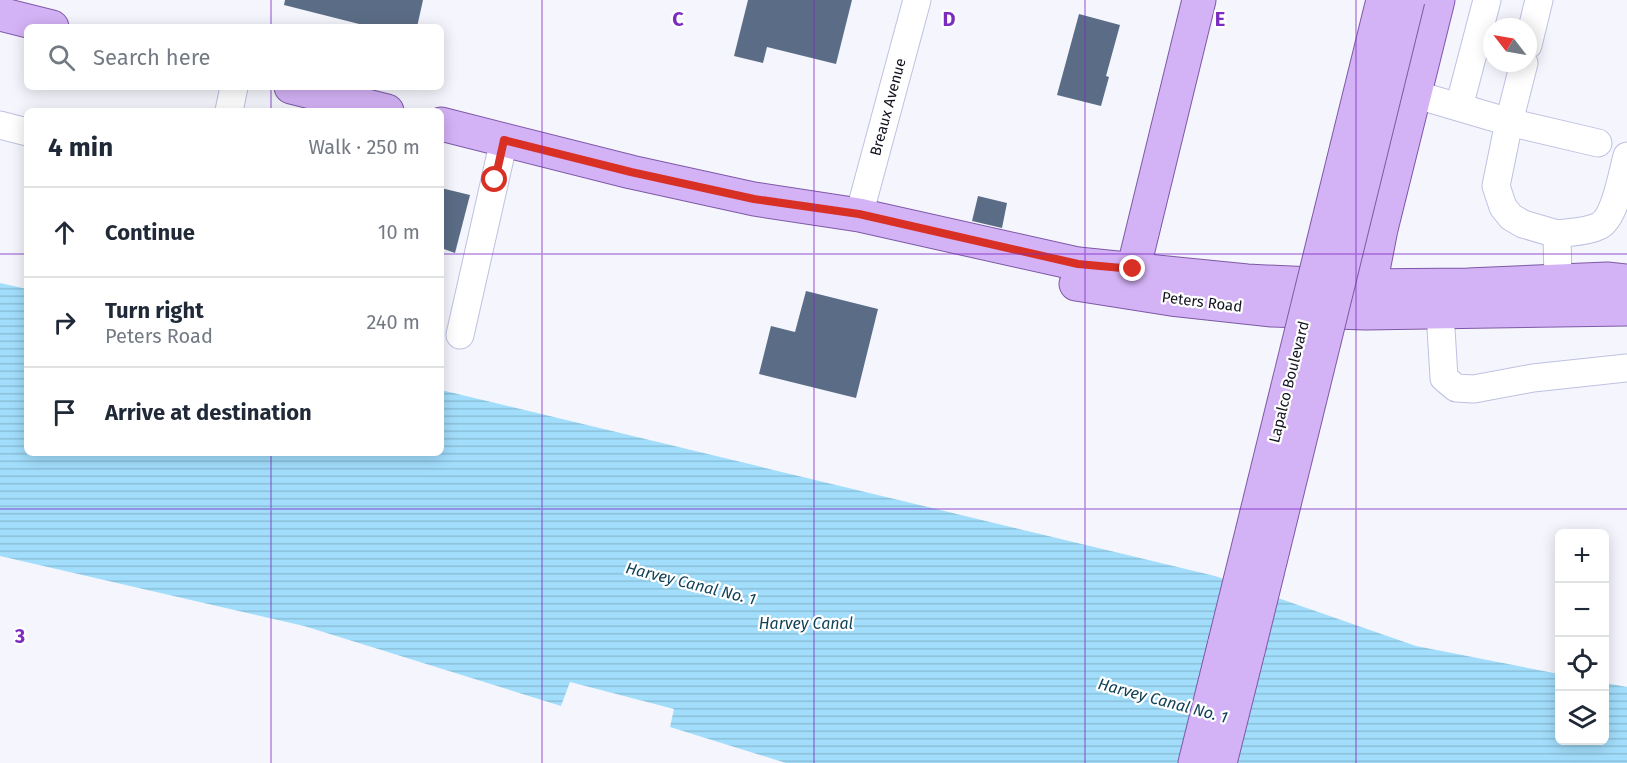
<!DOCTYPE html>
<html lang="en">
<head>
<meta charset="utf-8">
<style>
	:root { --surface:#fff; --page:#f6f6f7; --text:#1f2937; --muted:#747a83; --line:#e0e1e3 }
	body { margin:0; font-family:"Fira Sans",sans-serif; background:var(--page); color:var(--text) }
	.controls { position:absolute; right:18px; bottom:18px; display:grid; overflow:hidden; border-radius:9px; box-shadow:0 3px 15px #0003 }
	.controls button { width:54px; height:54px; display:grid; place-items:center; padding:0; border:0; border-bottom:2px solid var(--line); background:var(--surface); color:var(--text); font:30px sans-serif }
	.compass { position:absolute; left:1483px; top:18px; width:54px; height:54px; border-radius:50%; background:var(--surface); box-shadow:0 3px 15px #0003; rotate:301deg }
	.stop { position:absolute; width:18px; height:18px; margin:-14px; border:4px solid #d93025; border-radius:50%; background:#fff }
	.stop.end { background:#d93025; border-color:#fff; box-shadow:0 2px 6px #0008 }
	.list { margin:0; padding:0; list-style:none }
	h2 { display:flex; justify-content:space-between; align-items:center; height:78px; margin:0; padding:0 24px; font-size:26px }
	h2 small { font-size:20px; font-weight:400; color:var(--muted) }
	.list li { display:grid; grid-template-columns:39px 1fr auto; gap:18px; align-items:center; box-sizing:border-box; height:90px; padding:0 24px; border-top:2px solid var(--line) }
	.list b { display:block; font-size:22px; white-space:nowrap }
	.list p { margin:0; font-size:20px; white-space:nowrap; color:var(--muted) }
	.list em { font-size:20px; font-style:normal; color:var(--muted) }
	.icon { flex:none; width:33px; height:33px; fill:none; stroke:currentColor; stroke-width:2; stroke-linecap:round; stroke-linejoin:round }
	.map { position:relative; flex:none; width:1627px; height:763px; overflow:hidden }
	.search { position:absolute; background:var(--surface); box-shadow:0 3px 15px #0003; left:24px; top:24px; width:420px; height:66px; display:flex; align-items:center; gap:15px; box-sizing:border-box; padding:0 21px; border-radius:9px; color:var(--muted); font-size:22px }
	.panel { position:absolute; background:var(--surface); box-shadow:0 3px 15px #0003; left:24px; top:108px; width:420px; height:348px; border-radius:9px }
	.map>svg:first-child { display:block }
	.water { fill:url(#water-rules) }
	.building { fill:#5b6d86 }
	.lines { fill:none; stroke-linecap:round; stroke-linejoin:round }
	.minor-casing { stroke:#bec1e1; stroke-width:29 }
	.major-casing { stroke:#7d59a6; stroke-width:35 }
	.minor { stroke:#fff; stroke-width:27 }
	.major { stroke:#d4b2f6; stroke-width:33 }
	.major-bridge-casing { stroke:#7d59a6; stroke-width:35; stroke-linecap:butt }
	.major-bridge { stroke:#d4b2f6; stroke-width:33 }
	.route { stroke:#d93025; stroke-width:8 }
	.grid { fill:none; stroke:#7b2cbf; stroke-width:1.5; stroke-opacity:0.55 }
	.labels { text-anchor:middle; stroke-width:4.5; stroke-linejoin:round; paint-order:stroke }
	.street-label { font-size:15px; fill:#12131e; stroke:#fff }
	.water-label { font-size:16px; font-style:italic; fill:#114257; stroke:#fff }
	.grid-label { font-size:20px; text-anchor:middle; font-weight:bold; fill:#7b2cbf; stroke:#fff; stroke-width:4.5; stroke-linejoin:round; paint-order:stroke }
</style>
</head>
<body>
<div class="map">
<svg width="1627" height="763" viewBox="0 0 1627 763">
	<defs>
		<pattern id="water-rules" width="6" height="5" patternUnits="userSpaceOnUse" patternTransform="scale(1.5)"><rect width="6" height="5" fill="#a2defc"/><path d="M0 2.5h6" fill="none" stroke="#8abed8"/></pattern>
	</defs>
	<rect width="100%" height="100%" fill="#f5f6fd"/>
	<polygon class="water" points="0,283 27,289 27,453 441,453 441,390 1215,576 1416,646 1559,674 1560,740 1604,740 1605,683 1627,687 1627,763 786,763 670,727 674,709 570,682 561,706 304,626 0,556"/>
	<g class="building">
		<polygon points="285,0 423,0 417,27 371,27 284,5"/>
		<polygon points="748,0 852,0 836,64 767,47 763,63 734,56"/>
		<polygon points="1079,14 1120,25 1106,76 1109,77 1101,106 1057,95"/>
		<polygon points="441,188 470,195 455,253 441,248"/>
		<polygon points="978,196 1007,203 1002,228 972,221"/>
		<polygon points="806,291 878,309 856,398 759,374 771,326 795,332"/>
	</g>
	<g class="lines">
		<defs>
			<g id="minor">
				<polyline points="1528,45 1539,0"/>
				<polyline points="1414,94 1509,122 1524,63"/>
				<polyline points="1459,107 1487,0"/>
				<polyline points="229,111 234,87"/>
				<polyline points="0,125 27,132"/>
				<polyline points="859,215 917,0"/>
				<polyline points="1557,234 1523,224 1511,217 1503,207 1496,186 1509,122 1598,143"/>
				<path d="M1558,281L1557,234C1570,232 1587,232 1599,226C1616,217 1622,173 1627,156"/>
				<polyline points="1440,312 1444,378 1456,388 1474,389 1533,378 1627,368"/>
				<polyline points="460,335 504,140"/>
			</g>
			<g id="major">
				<polyline points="0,14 52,27"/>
				<polyline points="291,87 387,111"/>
				<polyline points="441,124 631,172 754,199 859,215 1078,264 1247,281 1356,286 1468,285 1607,279 1627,281"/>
				<polyline points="1076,284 1171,299 1272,310 1366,313 1627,309"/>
				<polyline points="1128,291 1199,0"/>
				<polyline points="1366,306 1381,229 1438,0"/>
				<polyline points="1195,763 1225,642"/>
				<polyline points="1220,763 1249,647"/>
			</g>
		</defs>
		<use href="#minor" class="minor-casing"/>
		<use href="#major" class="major-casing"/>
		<use href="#minor" class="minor"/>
		<use href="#major" class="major"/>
		<defs>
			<g id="major-bridge">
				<polyline points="1225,642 1383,0"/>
				<polyline points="1249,647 1408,0"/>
			</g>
		</defs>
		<use href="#major-bridge" class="major-bridge-casing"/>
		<use href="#major-bridge" class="major-bridge"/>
	</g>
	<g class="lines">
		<polyline class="route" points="495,180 504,140 631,172 754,199 859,214 1078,264 1133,269"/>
	</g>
	<path class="grid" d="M271,0V27M542,0V763M814,0V763M1085,0V763M1356,0V763M271,87V111M0,254H27M441,254H1627M271,453V763M0,509H1627"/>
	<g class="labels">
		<g class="street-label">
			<text transform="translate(888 107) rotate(-75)" y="5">Breaux Avenue</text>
			<text transform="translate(1202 302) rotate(7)" y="5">Peters Road</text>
			<text transform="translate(1289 382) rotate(-76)" y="5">Lapalco Boulevard</text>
		</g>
		<g class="water-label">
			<text transform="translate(691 583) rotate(14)" y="6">Harvey Canal No. 1</text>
			<text x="806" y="629">Harvey Canal</text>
			<text transform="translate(1163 700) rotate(15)" y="6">Harvey Canal No. 1</text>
		</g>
	</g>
	<g class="grid-label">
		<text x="678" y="26">C</text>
		<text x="949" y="26">D</text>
		<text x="1220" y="26">E</text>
		<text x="20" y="643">3</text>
	</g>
</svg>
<div class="controls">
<button>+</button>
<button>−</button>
<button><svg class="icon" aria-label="locate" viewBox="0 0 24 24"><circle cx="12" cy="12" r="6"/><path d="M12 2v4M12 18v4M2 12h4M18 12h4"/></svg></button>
<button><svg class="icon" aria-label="layers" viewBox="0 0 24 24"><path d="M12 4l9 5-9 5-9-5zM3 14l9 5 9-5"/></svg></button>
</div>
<svg class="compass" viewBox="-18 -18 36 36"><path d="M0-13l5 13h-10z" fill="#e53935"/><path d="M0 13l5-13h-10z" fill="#747a83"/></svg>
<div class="stop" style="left:495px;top:180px"></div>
<div class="stop end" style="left:1133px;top:269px"></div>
<div class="search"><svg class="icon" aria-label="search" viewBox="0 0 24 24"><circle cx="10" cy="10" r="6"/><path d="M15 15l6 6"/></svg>Search here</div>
<section class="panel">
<h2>4 min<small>Walk · 250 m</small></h2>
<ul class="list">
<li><svg class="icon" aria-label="ahead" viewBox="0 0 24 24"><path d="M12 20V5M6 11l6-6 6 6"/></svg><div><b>Continue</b></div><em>10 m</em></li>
<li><svg class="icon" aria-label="right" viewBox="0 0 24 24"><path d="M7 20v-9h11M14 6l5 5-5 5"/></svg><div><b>Turn right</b><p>Peters Road</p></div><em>240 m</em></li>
<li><svg class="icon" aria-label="arrive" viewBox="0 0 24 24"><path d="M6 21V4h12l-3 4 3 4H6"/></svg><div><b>Arrive at destination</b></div></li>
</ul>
</section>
</div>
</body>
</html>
